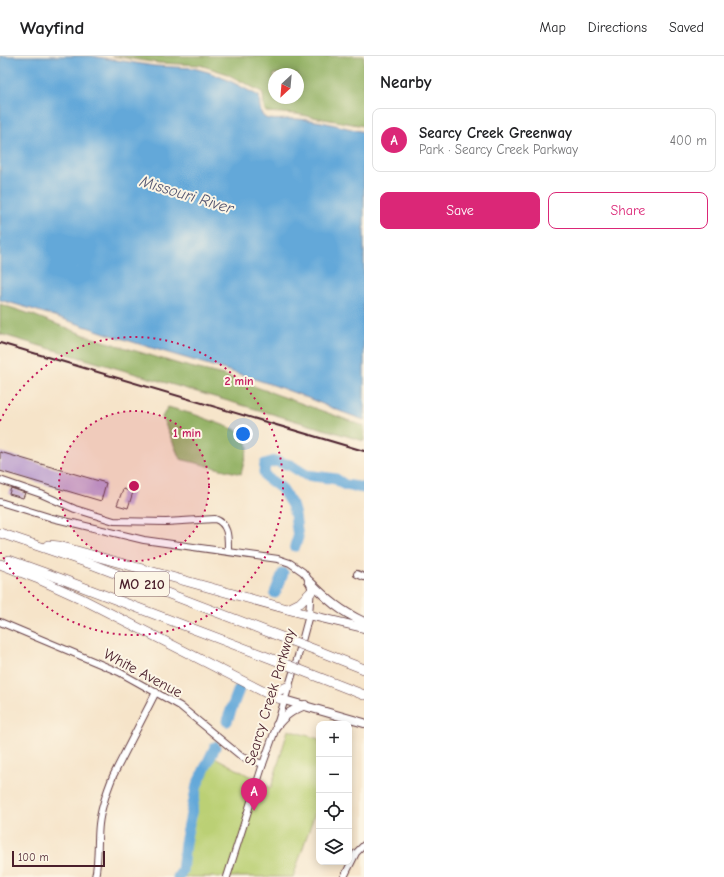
<!DOCTYPE html>
<html lang="en">
<head>
<meta charset="utf-8">
<style>
	:root { --surface:#fff; --page:#f6f6f6; --text:#202124; --muted:#757577; --line:#e0e0e0; --accent:#db2777 }
	body { margin:0; font-family:"Comic Neue",sans-serif; background:var(--page); color:var(--text) }
	.controls { position:absolute; right:12px; bottom:12px; display:grid; overflow:hidden; border-radius:8px; box-shadow:0 2px 10px #0003 }
	.controls button { width:36px; height:36px; display:grid; place-items:center; padding:0; border:0; border-bottom:1px solid var(--line); background:var(--surface); color:var(--text); font:20px sans-serif }
	.compass { position:absolute; left:268px; top:12px; width:36px; height:36px; border-radius:50%; background:var(--surface); box-shadow:0 2px 10px #0003; rotate:206deg }
	.scale { position:absolute; left:12px; bottom:10px; width:93px; box-sizing:border-box; padding-left:4px; border:2px solid #4a1f2b; border-top:0; font-size:11px; line-height:14px; white-space:nowrap; color:#4a1f2b; -webkit-text-stroke:3px #fcf5e5; paint-order:stroke }
	.you { position:absolute; left:243px; top:378px; width:14px; height:14px; margin:-10px; border:3px solid #fff; border-radius:50%; background:#1a73e8; box-shadow:0 0 0 6px #1a73e833 }
	.badge { display:grid; place-items:center; width:26px; height:26px; border-radius:50%; background:var(--accent); color:#fff; font-size:13px; font-weight:700 }
	.pin { position:absolute; translate:-50% -33px; filter:drop-shadow(0 1px 2px #0008) }
	.pin::after { content:''; position:absolute; top:21px; width:14px; height:12px; background:inherit; clip-path:polygon(0 0,100% 0,50% 100%) }
	.list { margin:0; padding:0; list-style:none }
	h2 { display:flex; justify-content:space-between; align-items:center; height:52px; margin:0; padding:0 16px; font-size:17px }
	h2 small { font-size:13px; font-weight:400; color:var(--muted) }
	.list li { display:grid; grid-template-columns:26px 1fr auto; gap:12px; align-items:center; box-sizing:border-box; height:64px; margin:0 8px 8px; padding:0 8px; border:1px solid var(--line); border-radius:8px }
	.list b { display:block; font-size:15px; white-space:nowrap }
	.list p { margin:0; font-size:13px; white-space:nowrap; color:var(--muted) }
	.list em { font-size:13px; font-style:normal; color:var(--muted) }
	.actions { display:flex; gap:8px; padding:12px 16px }
	.actions a { flex:1; padding:9px 0; border:1px solid var(--accent); border-radius:8px; text-align:center; font-size:14px; color:var(--accent) }
	.actions .main { background:var(--accent); color:#fff }
	.icon { flex:none; width:22px; height:22px; fill:none; stroke:currentColor; stroke-width:2; stroke-linecap:round; stroke-linejoin:round }
	.map { position:relative; flex:none; width:364px; height:821px; overflow:hidden }
	header { display:flex; align-items:center; gap:24px; box-sizing:border-box; height:56px; padding:0 20px; background:var(--surface); border-bottom:1px solid var(--line) }
	header strong { font-size:19px }
	nav { display:flex; gap:22px; margin-inline-start:auto; font-size:14px }
	main { display:flex }
	aside { flex:1; background:var(--surface) }
	.map>svg:first-child { display:block }
	.green { fill:#bbd074; stroke:#827850 }
	.forest { fill:#94b266; stroke:#6f6848; fill-rule:evenodd }
	.water { fill:#64a8d9; stroke:#576482 }
	.lines { fill:none; stroke-linecap:round; stroke-linejoin:round }
	.river { stroke:#64a8d9; stroke-width:11 }
	.building { fill:#bb9ecd }
	.minor-casing { stroke:#643d43; stroke-width:8 }
	.major-casing { stroke:#643d43; stroke-width:10 }
	.highway-casing { stroke:#643d43; stroke-width:10 }
	.minor { stroke:#fff; stroke-width:6 }
	.major { stroke:#fff; stroke-width:8 }
	.highway { stroke:#fff; stroke-width:9 }
	.rail { stroke:#4a1f2b; stroke-width:2 }
	.highway-bridge-casing { stroke:#643d43; stroke-width:10; stroke-linecap:butt }
	.highway-bridge { stroke:#fff; stroke-width:9 }
	.ring { fill:none; stroke:#c2185b; stroke-width:2; stroke-dasharray:2 4 }
	.labels { text-anchor:middle; stroke-width:4; stroke-linejoin:round; paint-order:stroke }
	.shield { fill:#fcf5e5; stroke:#7f5f63; stroke-width:1 }
	.shield-label { font-size:14px; font-weight:bold; fill:#4a1f2b }
	.street-label { font-size:15px; fill:#4a1f2b; stroke:#fcf5e5 }
	.water-label { font-size:16px; font-style:italic; fill:#545671; stroke:#fcf5e5 }
	.centre { fill:#c2185b; stroke:#fcf5e5; stroke-width:2 }
	.ring-label { font-size:12px; text-anchor:middle; font-weight:bold; fill:#c2185b; stroke:#fcf5e5; stroke-width:4; stroke-linejoin:round; paint-order:stroke }
</style>
</head>
<body>
<header>
<strong>Wayfind</strong>
<nav><a>Map</a><a>Directions</a><a>Saved</a></nav>
</header>
<main>
<div class="map">
<svg width="364" height="821" viewBox="0 0 364 821">
	<rect width="100%" height="100%" fill="#fcf5e5"/>
	<filter id="ink" filterUnits="userSpaceOnUse"><feTurbulence type="fractalNoise" baseFrequency=".025" numOctaves="2"/><feDisplacementMap in="SourceGraphic" scale="8" xChannelSelector="R" yChannelSelector="G"/><feConvolveMatrix kernelMatrix="1 2 1 2 8 2 1 2 1" color-interpolation-filters="sRGB"/></filter>
	<filter id="wash" filterUnits="userSpaceOnUse"><feTurbulence type="fractalNoise" baseFrequency=".012" numOctaves="4" result="noise"/><feDisplacementMap in="SourceGraphic" scale="16" xChannelSelector="R" yChannelSelector="G"/><feGaussianBlur stdDeviation="0.9" result="paint"/><feColorMatrix in="noise" values="0 0 0 0 0 0 0 0 0 0 0 0 0 0 0 0 0 1.4 0 .05"/><feComposite in="paint" operator="in"/></filter>
	<g filter="url(#wash)">
		<rect width="100%" height="100%" fill="#f6e4c9"/>
		<polygon class="green" points="288,674 319,683 319,745 293,821 178,821 182,815 185,787 197,729 211,699 271,732"/>
		<g class="forest">
			<path d="M112,0H364V70L296,58L266,56C262,50 265,43 262,36L225,17L200,9L159,7ZM274,18H298V42H274Z"/>
			<polygon points="0,248 33,259 90,281 182,309 223,319 364,370 364,385 0,278"/>
			<polygon points="168,351 196,359 239,375 246,383 248,391 241,418 180,403 162,361"/>
		</g>
		<path class="water" d="M0,0H91L154,10L193,12L208,16L228,24L259,40C260,46 259,57 264,61C269,66 289,62 297,63C320,64 342,71 364,76V364C334,354 306,340 276,330C230,314 183,302 136,287C91,273 46,256 0,244Z"/>
		<g class="lines">
			<g class="river">
				<polyline points="295,490 298,481 295,459 292,449 281,432 266,421 264,416 265,408 275,405 290,409 306,419 336,423 345,429 364,432"/>
				<polyline points="275,537 283,517"/>
				<polyline points="227,665 239,633"/>
				<polyline points="178,821 182,815 185,787 197,729 215,691"/>
			</g>
		</g>
		<g id="blocks">
			<g class="building">
				<polygon points="0,396 106,427 101,445 0,415"/>
				<polygon points="11,432 25,437 23,442 9,438"/>
				<polygon points="123,433 133,436 128,452 117,449"/>
			</g>
		</g>
	</g>
	<g filter="url(#ink)">
		<use href="#blocks" fill-opacity="0" stroke="#643d43" stroke-width="1"/>
		<g class="lines">
			<defs>
				<g id="minor">
					<path d="M0,424L41,438L75,453L114,465L166,466L215,463C229,468 228,482 228,495"/>
					<polyline points="0,446 52,462 144,484 278,503 290,507 303,516 307,521 311,531 309,559 298,600 277,669 263,708 227,821"/>
					<polyline points="357,518 364,521"/>
					<polyline points="0,566 119,616 180,650 242,701 263,708"/>
					<path d="M95,821C99,804 97,786 99,768C101,751 107,735 113,720L156,636"/>
					<polyline points="344,821 356,797 364,789"/>
				</g>
				<g id="major">
					<path d="M309,525C328,544 340,555 364,566"/>
					<polyline points="309,559 364,572"/>
					<polyline points="284,644 364,667"/>
					<path d="M277,669C286,658 291,655 305,649"/>
				</g>
				<g id="highway">
					<polyline points="0,477 91,508 284,582"/>
					<polyline points="48,489 59,490 309,559"/>
					<polyline points="9,504 59,522 275,604"/>
					<polyline points="0,508 36,522 80,542 274,641 284,644"/>
					<polyline points="288,553 300,547 311,536"/>
					<polyline points="321,596 364,613"/>
					<polyline points="313,619 364,639"/>
					<polyline points="265,635 278,635 289,630"/>
				</g>
			</defs>
			<use href="#minor" class="minor-casing"/>
			<use href="#major" class="major-casing"/>
			<use href="#highway" class="highway-casing"/>
			<use href="#minor" class="minor"/>
			<use href="#major" class="major"/>
			<use href="#highway" class="highway"/>
			<polyline class="rail" points="0,287 364,395"/>
			<defs>
				<g id="highway-bridge">
					<polyline points="284,582 321,596"/>
					<polyline points="275,604 313,619"/>
				</g>
			</defs>
			<use href="#highway-bridge" class="highway-bridge-casing"/>
			<use href="#highway-bridge" class="highway-bridge"/>
		</g>
	</g>
	<circle cx="134" cy="430" r="75" fill="#c2185b" fill-opacity=".12"/>
	<g class="ring">
		<circle cx="134" cy="430" r="75"/>
		<path d="M0 365A149 149 0 1 1 0 495"/>
	</g>
	<g class="labels">
		<rect class="shield" x="115" y="516" width="54" height="24" rx="3"/>
		<g class="shield-label">
			<text x="142" y="533">MO 210</text>
		</g>
		<g class="street-label">
			<text transform="translate(143 617) rotate(28)" y="5">White Avenue</text>
			<text transform="translate(270 641) rotate(-73)" y="5">Searcy Creek Parkway</text>
		</g>
		<g class="water-label">
			<text transform="translate(187 138) rotate(17)" y="6">Missouri River</text>
		</g>
	</g>
	<circle cx="134" cy="430" r="6" class="centre"/>
	<g class="ring-label">
		<text x="239" y="329">2 min</text>
		<text x="187" y="381">1 min</text>
	</g>
</svg>
<div class="controls">
<button>+</button>
<button>−</button>
<button><svg class="icon" aria-label="locate" viewBox="0 0 24 24"><circle cx="12" cy="12" r="6"/><path d="M12 2v4M12 18v4M2 12h4M18 12h4"/></svg></button>
<button><svg class="icon" aria-label="layers" viewBox="0 0 24 24"><path d="M12 4l9 5-9 5-9-5zM3 14l9 5 9-5"/></svg></button>
</div>
<svg class="compass" viewBox="-18 -18 36 36"><path d="M0-13l5 13h-10z" fill="#e53935"/><path d="M0 13l5-13h-10z" fill="#757577"/></svg>
<div class="scale">100 m</div>
<div class="you"></div>
<div class="pin badge" style="left:254px;top:755px">A</div>
</div>
<aside>
<h2>Nearby<small></small></h2>
<ul class="list">
<li><span class="badge">A</span><div><b>Searcy Creek Greenway</b><p>Park · Searcy Creek Parkway</p></div><em>400 m</em></li>
</ul>
<div class="actions"><a class="main">Save</a><a>Share</a></div>
</aside>
</main>
</body>
</html>
